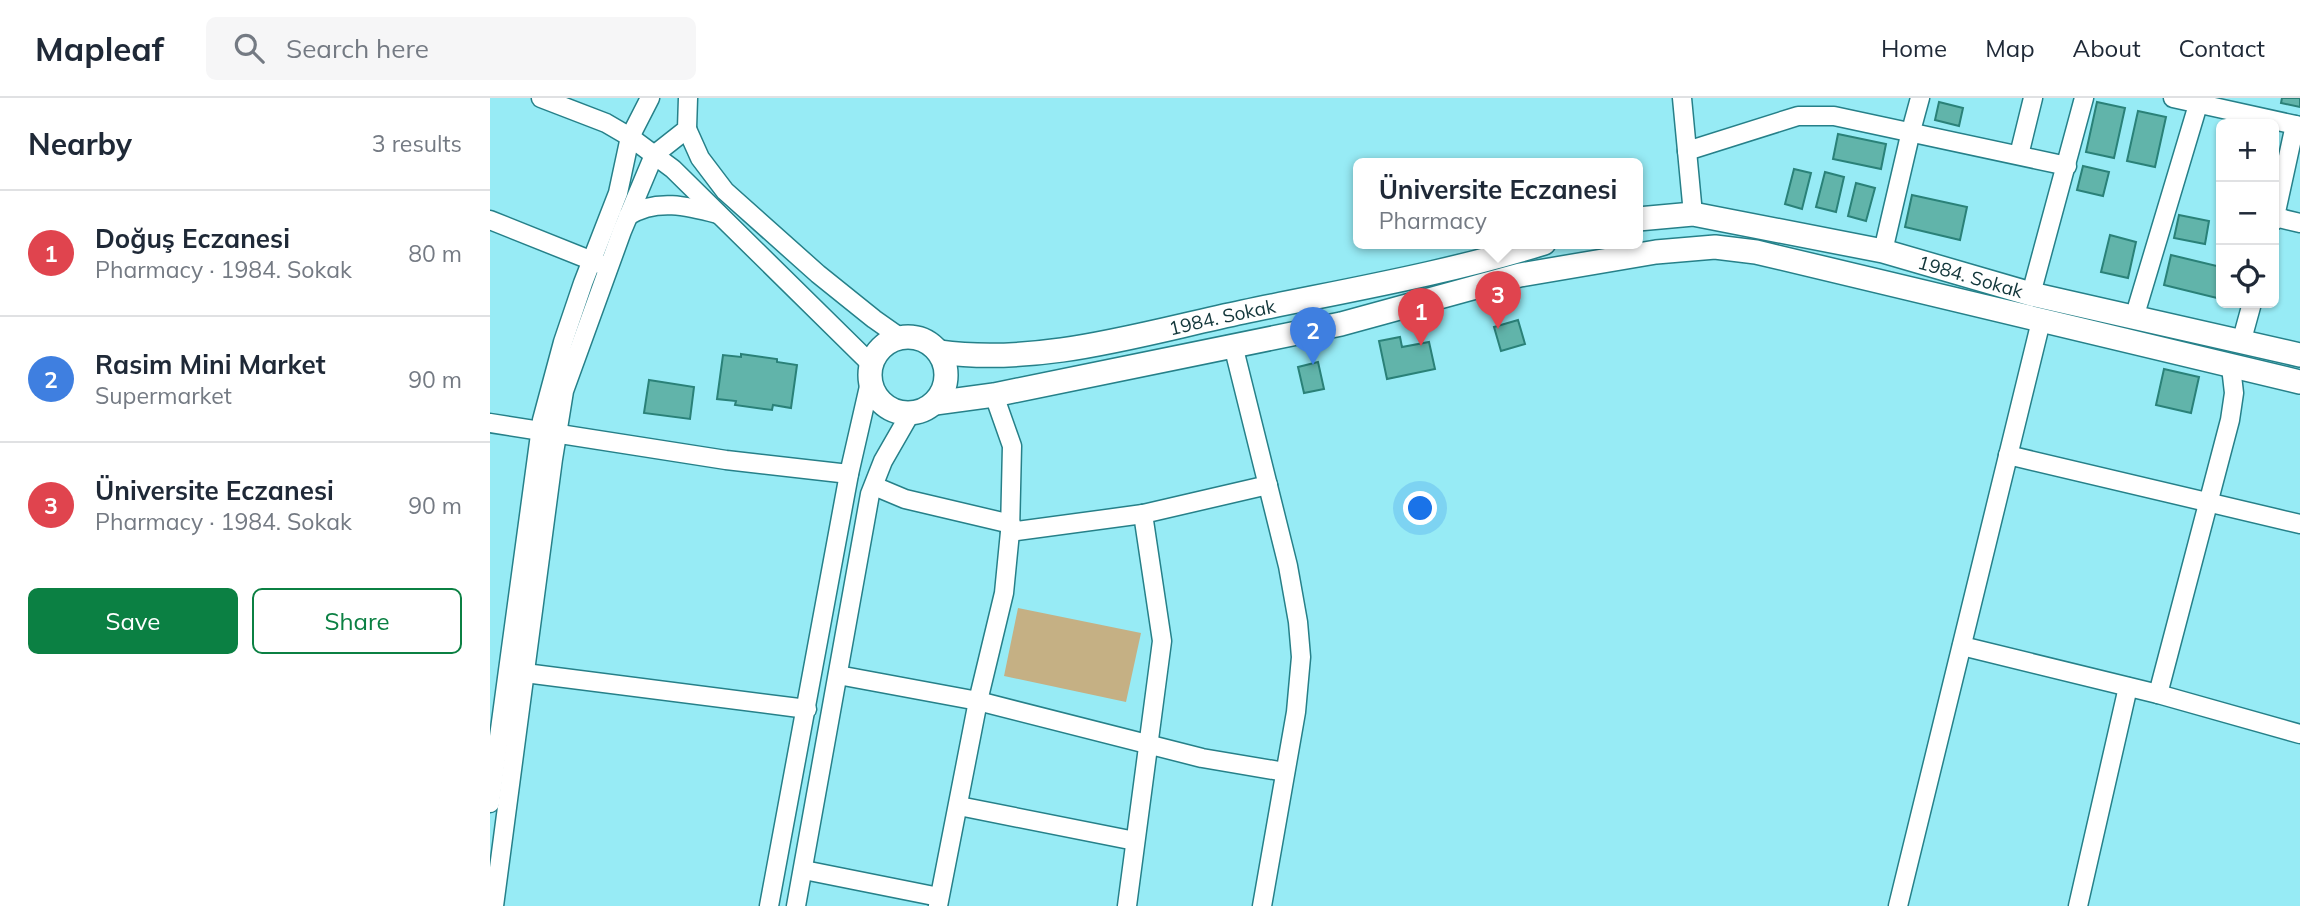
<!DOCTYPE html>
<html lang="en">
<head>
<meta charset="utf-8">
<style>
	:root { --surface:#fff; --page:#f6f6f7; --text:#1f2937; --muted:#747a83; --line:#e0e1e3; --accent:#0b8043 }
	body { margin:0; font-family:Mulish,sans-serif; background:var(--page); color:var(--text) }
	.controls { position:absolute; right:21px; top:21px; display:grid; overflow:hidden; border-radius:10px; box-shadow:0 2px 5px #0004 }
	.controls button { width:63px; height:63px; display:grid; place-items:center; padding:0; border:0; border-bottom:2px solid var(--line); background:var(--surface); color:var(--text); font:35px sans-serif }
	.you { position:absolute; left:931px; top:411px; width:24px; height:24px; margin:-18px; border:5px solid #fff; border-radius:50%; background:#1a73e8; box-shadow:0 0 0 10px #1a73e833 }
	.badge { display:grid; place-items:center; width:46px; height:46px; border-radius:50%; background:var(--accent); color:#fff; font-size:23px; font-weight:700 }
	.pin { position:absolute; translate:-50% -58px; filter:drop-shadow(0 2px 4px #0008) }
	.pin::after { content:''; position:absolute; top:37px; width:24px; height:21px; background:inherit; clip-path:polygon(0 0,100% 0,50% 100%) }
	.popup { position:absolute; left:863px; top:60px; width:290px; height:91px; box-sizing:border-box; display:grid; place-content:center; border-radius:10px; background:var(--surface); filter:drop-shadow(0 2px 5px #0005); font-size:23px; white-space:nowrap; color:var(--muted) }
	.popup b { font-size:26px; color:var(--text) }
	.popup::after { content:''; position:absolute; left:50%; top:100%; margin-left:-14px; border:14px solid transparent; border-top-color:var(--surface) }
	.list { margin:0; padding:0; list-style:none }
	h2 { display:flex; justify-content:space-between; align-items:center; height:91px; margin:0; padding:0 28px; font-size:30px }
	h2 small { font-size:23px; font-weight:400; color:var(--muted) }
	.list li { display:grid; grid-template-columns:46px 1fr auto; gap:21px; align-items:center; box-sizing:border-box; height:126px; padding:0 28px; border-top:2px solid var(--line) }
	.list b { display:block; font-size:26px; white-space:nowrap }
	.list p { margin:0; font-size:23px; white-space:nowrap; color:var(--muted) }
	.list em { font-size:23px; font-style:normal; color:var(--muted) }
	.actions { display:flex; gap:14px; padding:21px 28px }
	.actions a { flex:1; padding:16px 0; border:2px solid var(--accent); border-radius:10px; text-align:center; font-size:24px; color:var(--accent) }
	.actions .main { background:var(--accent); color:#fff }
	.icon { flex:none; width:38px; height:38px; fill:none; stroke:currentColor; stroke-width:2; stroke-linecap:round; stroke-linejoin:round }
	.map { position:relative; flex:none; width:1810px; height:808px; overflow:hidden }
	header { display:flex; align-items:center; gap:42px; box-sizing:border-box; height:98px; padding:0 35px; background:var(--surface); border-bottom:2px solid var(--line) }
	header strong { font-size:33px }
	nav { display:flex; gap:38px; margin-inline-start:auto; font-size:24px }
	.search { width:490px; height:63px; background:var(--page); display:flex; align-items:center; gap:18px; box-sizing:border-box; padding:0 24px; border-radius:10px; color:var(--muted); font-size:26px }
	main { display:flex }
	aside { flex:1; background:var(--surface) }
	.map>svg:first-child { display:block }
	.green { fill:#c5b084 }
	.building { fill:#61b4aa; stroke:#2a8178; stroke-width:2 }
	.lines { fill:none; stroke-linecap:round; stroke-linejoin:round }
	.minor-casing { stroke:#268089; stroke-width:21 }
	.major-casing { stroke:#268089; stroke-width:26 }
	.minor { stroke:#fff; stroke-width:18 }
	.major { stroke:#fff; stroke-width:23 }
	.labels { text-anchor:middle; stroke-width:5; stroke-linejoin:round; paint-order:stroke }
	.street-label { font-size:19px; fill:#12363a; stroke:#b4f6fe }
</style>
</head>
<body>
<header>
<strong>Mapleaf</strong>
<div class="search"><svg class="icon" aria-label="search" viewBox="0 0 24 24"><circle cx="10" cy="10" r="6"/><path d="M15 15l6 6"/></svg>Search here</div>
<nav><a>Home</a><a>Map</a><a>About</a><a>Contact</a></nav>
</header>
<main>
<aside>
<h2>Nearby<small>3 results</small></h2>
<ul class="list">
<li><span class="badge" style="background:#e0444e">1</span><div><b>Doğuş Eczanesi</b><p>Pharmacy · 1984. Sokak</p></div><em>80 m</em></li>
<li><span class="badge" style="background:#3f7fe0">2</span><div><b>Rasim Mini Market</b><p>Supermarket</p></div><em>90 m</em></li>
<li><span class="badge" style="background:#e0444e">3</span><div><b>Üniversite Eczanesi</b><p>Pharmacy · 1984. Sokak</p></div><em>90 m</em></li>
</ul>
<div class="actions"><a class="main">Save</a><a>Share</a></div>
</aside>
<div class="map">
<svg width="1810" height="808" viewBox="0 0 1810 808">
	<rect width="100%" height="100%" fill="#97ebf5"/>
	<polygon class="green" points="528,510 651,535 636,604 514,578"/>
	<g class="building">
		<polygon points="1792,0 1810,0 1810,9 1791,5"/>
		<polygon points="1449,4 1473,10 1469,28 1445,22"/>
		<polygon points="1607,4 1635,10 1624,60 1596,54"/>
		<polygon points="1648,13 1676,19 1665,69 1637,63"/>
		<polygon points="1348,36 1396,46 1391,71 1343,61"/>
		<polygon points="1593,68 1619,74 1613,98 1587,92"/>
		<polygon points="1304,71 1321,75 1312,111 1295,106"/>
		<polygon points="1335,74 1354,79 1346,114 1326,109"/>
		<polygon points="1366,85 1385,90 1376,123 1358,118"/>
		<polygon points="1422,97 1477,109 1470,142 1415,129"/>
		<polygon points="1689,117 1719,123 1715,146 1684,140"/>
		<polygon points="1620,137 1646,144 1638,180 1611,174"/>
		<polygon points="1681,157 1731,169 1731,201 1674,187"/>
		<polygon points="1028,222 1035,246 1011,253 1004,229"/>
		<polygon points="910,239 912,249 939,244 945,271 897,281 889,243"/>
		<polygon points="251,256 287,261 287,264 307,267 301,310 283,307 282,312 245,307 246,303 227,301 233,257 251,259"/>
		<polygon points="828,264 834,291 814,295 808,269"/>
		<polygon points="1674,271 1709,279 1701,315 1666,307"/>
		<polygon points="159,282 204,289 200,321 154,315"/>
	</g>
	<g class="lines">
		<defs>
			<g id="minor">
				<polyline points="51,0 116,25 140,39 183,71 381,266"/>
				<polyline points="1192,0 1203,116"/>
				<polyline points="1683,0 1810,28"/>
				<polyline points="197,31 210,60 235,93 328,176 384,221 411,240"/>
				<polyline points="1197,53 1308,18 1344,18 1577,68"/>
				<polyline points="1529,57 1543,0"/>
				<path d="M138,118C166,100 198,108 228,116"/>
				<polyline points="1785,119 1810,125"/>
				<polyline points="0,122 110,166"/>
				<polyline points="1784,123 1805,27"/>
				<polyline points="1393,153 1421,33 1430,0"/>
				<polyline points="1541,196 1594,0"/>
				<polyline points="1644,220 1710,0"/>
				<polyline points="1751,245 1762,205"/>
				<polyline points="743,247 798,468 808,524 811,559 806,614 772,808"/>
				<polyline points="0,325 236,362 359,376"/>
				<polyline points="1518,357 1810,426"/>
				<polyline points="384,388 415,401 521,426"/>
				<polyline points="520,434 653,416 778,387"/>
				<polyline points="1472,548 1668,596 1810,636"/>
				<polyline points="35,575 317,611"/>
				<polyline points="348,577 488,603 712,660 795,674"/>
				<polyline points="1668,596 1740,322 1744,295 1741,269"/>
				<polyline points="0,705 52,322 73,244 93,185 128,95 140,39 160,0"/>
				<polyline points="469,708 645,743"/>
				<polyline points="314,772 449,799"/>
				<polyline points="4,808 63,361 74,293 132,133 164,57 197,31 198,0"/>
				<polyline points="279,808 359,376 380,284"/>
				<polyline points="306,808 380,396 393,363 420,316"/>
				<polyline points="448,808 488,603 514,495 520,434 522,348 504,297"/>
				<polyline points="637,808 672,543 653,416"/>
				<polyline points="1408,808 1551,223"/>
				<polyline points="1588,808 1638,589"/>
			</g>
			<g id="major">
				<path id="s1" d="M1148,121L1203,116L1393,153L1541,196L1810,257"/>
				<circle cx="418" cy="277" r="38"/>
				<path id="s2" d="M449,254C552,268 653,235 753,214C853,193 955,176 1054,145"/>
				<polyline points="445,305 504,297 851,226 1030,177 1166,154 1225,149 1266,154 1810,284"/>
			</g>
		</defs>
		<use href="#minor" class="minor-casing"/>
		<use href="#major" class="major-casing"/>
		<use href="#minor" class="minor"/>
		<use href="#major" class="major"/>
	</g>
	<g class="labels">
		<g class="street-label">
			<text dy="7" stroke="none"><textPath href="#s1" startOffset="340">1984. Sokak</textPath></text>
			<text dy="7" stroke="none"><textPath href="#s2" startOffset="287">1984. Sokak</textPath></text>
		</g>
	</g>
</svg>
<div class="controls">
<button>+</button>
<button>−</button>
<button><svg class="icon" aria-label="locate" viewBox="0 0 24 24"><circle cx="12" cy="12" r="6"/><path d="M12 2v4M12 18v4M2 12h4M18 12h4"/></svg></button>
</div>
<div class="you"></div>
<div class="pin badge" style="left:931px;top:248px;background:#e0444e">1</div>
<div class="pin badge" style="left:823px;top:267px;background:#3f7fe0">2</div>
<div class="pin badge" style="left:1008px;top:231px;background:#e0444e">3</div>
<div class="popup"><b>Üniversite Eczanesi</b>Pharmacy</div>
</div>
</main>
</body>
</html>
